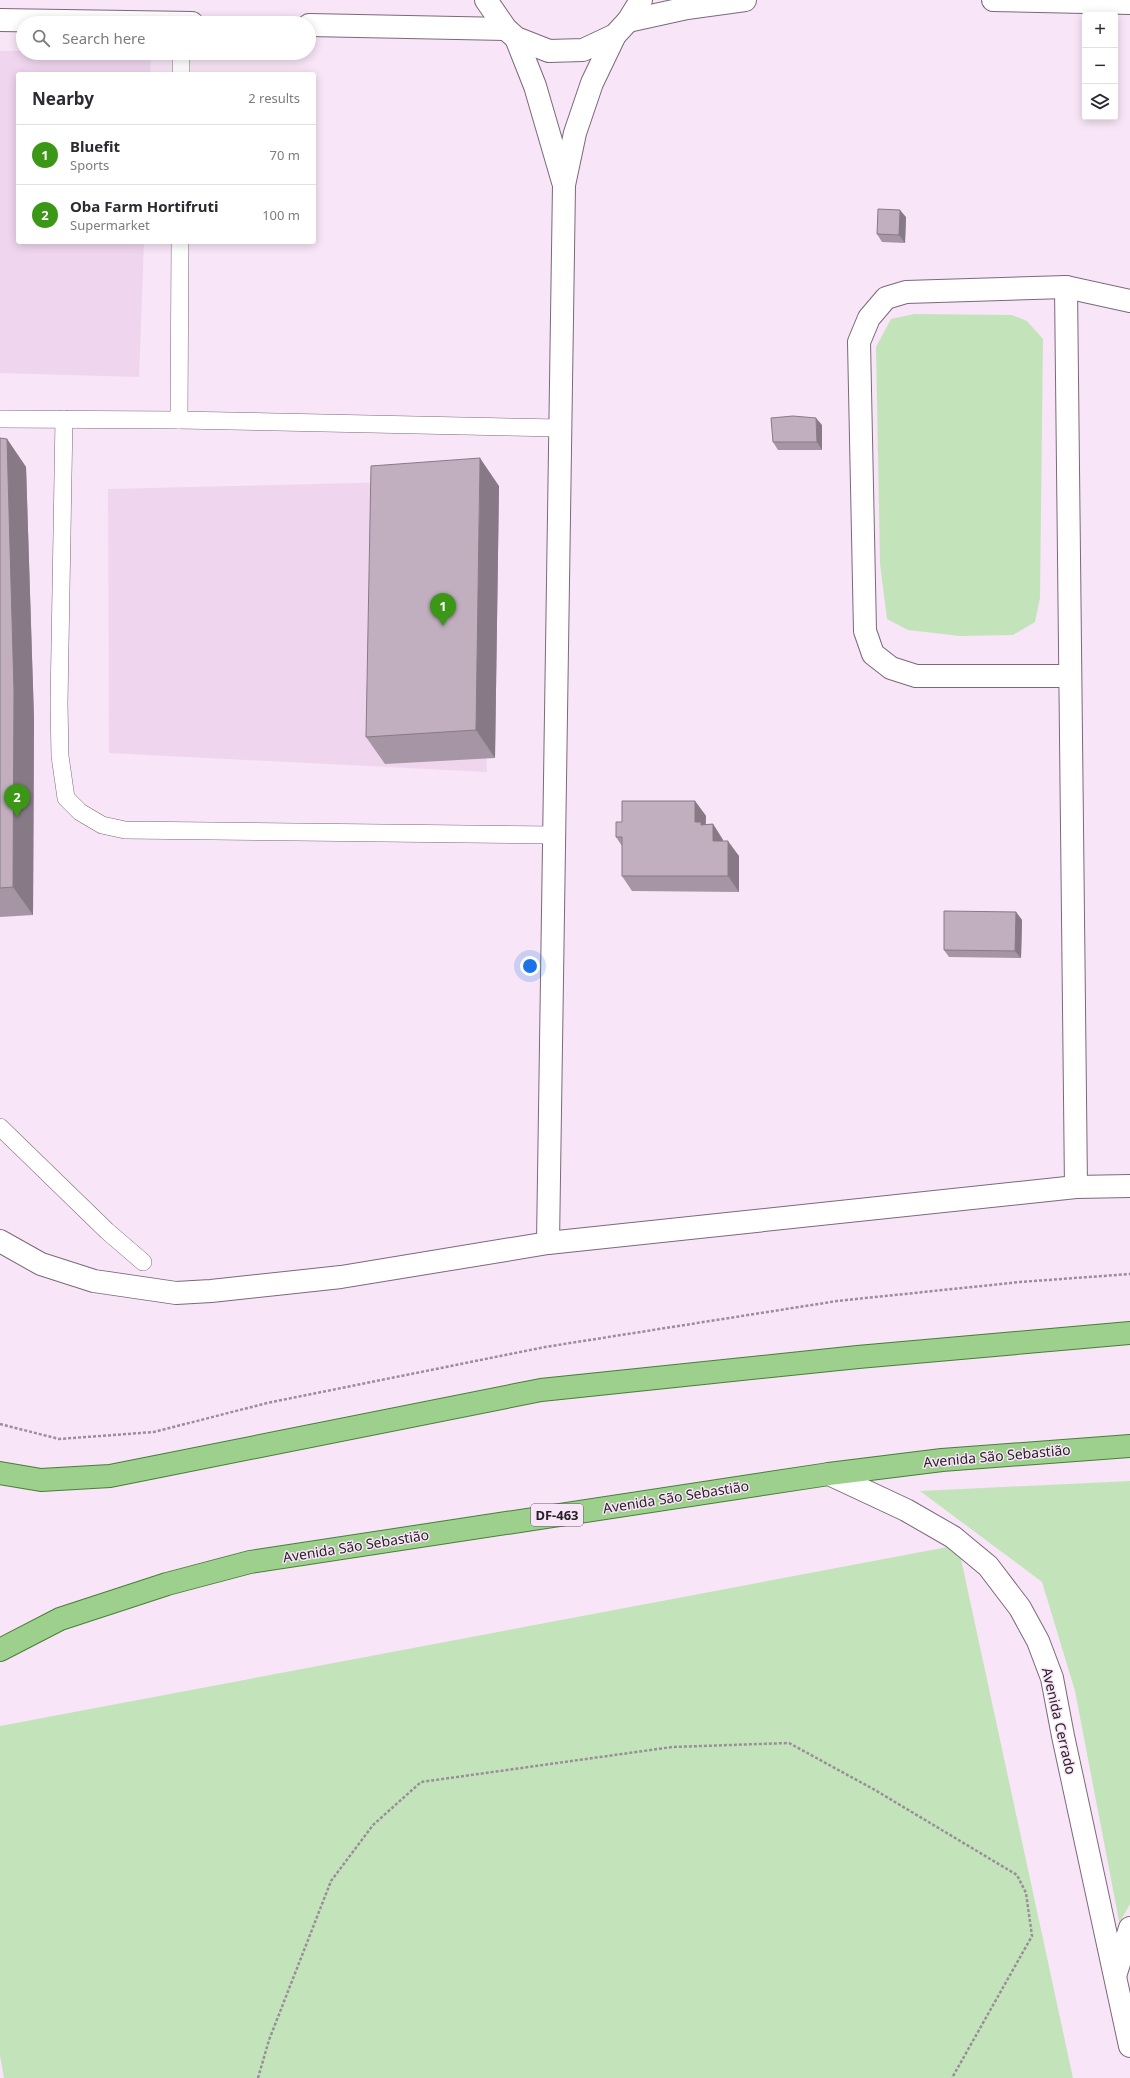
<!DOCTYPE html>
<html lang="en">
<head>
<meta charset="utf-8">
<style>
	:root { --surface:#fff; --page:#f2f2f3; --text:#2b2b33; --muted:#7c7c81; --line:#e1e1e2; --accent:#3b9715 }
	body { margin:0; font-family:"Noto Sans",sans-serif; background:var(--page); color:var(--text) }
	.controls { position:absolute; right:12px; top:12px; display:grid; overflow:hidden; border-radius:4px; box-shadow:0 2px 10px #0003 }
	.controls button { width:36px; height:36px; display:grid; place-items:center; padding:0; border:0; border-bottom:1px solid var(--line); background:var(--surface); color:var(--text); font:20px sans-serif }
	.you { position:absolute; left:530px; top:966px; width:14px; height:14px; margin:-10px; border:3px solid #fff; border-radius:50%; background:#1a73e8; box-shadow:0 0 0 6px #1a73e833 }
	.badge { display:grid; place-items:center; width:26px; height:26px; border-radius:50%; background:var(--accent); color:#fff; font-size:13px; font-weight:700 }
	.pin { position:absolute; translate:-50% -33px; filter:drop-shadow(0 1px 2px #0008) }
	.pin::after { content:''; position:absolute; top:21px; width:14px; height:12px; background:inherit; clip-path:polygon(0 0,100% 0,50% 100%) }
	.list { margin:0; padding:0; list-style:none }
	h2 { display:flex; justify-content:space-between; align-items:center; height:52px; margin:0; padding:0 16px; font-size:17px }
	h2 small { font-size:13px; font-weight:400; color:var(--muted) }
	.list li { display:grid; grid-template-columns:26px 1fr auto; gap:12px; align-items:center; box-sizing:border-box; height:60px; padding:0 16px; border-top:1px solid var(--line) }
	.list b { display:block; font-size:15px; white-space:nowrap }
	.list p { margin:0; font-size:13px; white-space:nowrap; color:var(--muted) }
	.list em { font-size:13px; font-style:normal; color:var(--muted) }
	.icon { flex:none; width:22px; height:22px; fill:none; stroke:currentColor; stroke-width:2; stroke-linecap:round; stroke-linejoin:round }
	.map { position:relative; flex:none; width:1130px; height:2078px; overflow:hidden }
	.search { position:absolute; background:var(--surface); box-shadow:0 2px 10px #0003; left:16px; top:16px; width:300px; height:44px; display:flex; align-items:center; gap:10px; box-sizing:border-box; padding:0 14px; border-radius:22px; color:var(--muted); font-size:15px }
	.panel { position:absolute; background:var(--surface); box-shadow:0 2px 10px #0003; left:16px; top:72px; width:300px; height:172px; border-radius:4px }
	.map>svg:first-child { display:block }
	.built { fill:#efd6ee }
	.green { fill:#c3e4bb }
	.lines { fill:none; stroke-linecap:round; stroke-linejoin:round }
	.lane-casing { stroke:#7b6979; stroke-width:18 }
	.street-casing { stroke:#7b6979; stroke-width:24 }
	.secondary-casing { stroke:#7b6979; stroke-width:24 }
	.primary-casing { stroke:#487e37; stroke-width:24 }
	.path { stroke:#9b8e9a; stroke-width:2.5; stroke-dasharray:3 2; stroke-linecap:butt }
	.lane { stroke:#fff; stroke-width:17 }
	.street { stroke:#fff; stroke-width:22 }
	.secondary { stroke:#fff; stroke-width:22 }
	.primary { stroke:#9cd08c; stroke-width:22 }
	.wall { fill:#a696a5 }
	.shaded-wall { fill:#877a86 }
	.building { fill:#c1afc0; stroke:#877a86 }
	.labels { text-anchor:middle; stroke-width:3; stroke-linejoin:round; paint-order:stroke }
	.shield { fill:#f8e5f7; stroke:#665c65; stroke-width:1 }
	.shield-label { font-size:13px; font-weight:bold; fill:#282127 }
	.street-label { font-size:14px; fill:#282127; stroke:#f8e5f7 }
</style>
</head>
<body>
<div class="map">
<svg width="1130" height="2078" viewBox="0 0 1130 2078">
	<rect width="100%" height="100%" fill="#f8e5f7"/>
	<g class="built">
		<polygon points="0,51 23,51 23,53 151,53 150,74 18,74 18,242 144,242 139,377 0,373"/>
		<polygon points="480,480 487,772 109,753 108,489"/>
	</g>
	<g class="green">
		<polygon points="914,314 1012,315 1027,321 1043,339 1040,598 1035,622 1013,635 960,636 908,630 887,619 880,564 876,347 891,319"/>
		<polygon points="1130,1481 1130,1904 1122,1918 1120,1926 1075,1691 1042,1582 920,1491"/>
		<polygon points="958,1545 1073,2078 4,2078 0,2056 0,1726"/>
	</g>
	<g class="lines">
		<defs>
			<g id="lane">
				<polyline points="181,74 181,53"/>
				<polyline points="0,419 179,420 560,428"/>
				<polyline points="64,419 59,703 60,756 66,798 80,812 102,825 125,830 554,835"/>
				<polyline points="179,420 180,242"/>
				<polyline points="0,1127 107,1231 143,1262"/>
			</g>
			<g id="street">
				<polyline points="1066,287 1076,1187"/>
				<polyline points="1069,676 916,676 891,668 873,654 865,631 859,342 869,318 886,298 906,292 1066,287 1130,301"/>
				<polyline points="829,1474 906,1510 953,1537 988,1566 1020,1608 1038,1641 1052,1678 1063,1736 1130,2046"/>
				<polyline points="1116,1973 1130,1928"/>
			</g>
			<g id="secondary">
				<polyline points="486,0 506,29 516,38 549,51 583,50 615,35 628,21 641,0"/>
				<polyline points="993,0 1130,3"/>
				<polyline points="0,20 192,23"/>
				<polyline points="628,21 687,8 745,0"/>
				<polyline points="309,25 506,29"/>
				<polyline points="516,38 535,86 563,182"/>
				<polyline points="0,1241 41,1264 94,1281 176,1293 211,1291 341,1277 548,1243 1076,1187 1130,1186"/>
				<polyline points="548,1243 564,185 575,133 592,83 615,35"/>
			</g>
			<g id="primary">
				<polyline points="0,1473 41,1480 110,1476 541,1390 858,1357 1130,1333"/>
				<polyline points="0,1650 60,1619 167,1584 250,1562 829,1474 942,1460 1130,1446"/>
			</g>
		</defs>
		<use href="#lane" class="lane-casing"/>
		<use href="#street" class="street-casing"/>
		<use href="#secondary" class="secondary-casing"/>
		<use href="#primary" class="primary-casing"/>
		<g class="path">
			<polyline points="0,1424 59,1439 154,1432 267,1403 545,1347 837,1301 1020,1282 1130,1274"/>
			<polyline points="258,2078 269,2040 331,1881 373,1825 421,1782 672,1747 789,1743 875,1790 1017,1875 1026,1893 1032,1936 952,2078"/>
		</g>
		<use href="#lane" class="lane"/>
		<use href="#street" class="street"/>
		<use href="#secondary" class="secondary"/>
		<use href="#primary" class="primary"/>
	</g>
	<g class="wall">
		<polygon points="906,217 905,243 882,242 877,234"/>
		<polygon points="822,425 822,450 778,450 773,442"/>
		<polygon points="0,438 7,439 26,467 34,719 33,915 0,917"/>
		<polygon points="499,486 495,758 385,764 366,737"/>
		<polygon points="695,801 706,816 706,824 713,824 723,840 723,841 739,856 739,892 632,891 622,876 622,846 616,837 622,822"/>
		<polygon points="1016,912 1022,920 1021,958 949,957 944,950"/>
	</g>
	<g class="shaded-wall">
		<polygon points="900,210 906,217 905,243 899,235"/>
		<polygon points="816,418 822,425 822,450 817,442"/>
		<polygon points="7,439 26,467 34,719 33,915 13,887"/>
		<polygon points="480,458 499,486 495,758 476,730"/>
		<polygon points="695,801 706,816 705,829 695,822"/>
		<polygon points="713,824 723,840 723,856 713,841"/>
		<polygon points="728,841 739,856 739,892 728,876"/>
		<polygon points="1016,912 1022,920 1021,958 1015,951"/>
	</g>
	<g class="building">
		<polygon points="878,209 900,210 899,235 877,234"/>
		<polygon points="793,416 816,418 817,442 773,442 771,418"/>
		<polygon points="0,438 7,439 14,691 13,887 0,888"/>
		<polygon points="480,458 476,730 366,737 371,466"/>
		<polygon points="622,801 695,801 695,822 701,822 701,825 713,824 713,841 728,841 728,876 622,876 622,837 616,837 616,822 622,822"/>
		<polygon points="944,911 1016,912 1015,951 944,950"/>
	</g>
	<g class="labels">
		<rect class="shield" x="531" y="1504" width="52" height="22" rx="3"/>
		<g class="shield-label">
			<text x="557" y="1520">DF-463</text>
		</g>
		<g class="street-label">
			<text transform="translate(997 1456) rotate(-5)" y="5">Avenida São Sebastião</text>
			<text transform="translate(676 1497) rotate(-9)" y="5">Avenida São Sebastião</text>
			<text transform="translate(356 1546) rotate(-9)" y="5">Avenida São Sebastião</text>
			<text transform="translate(1059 1721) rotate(77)" y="5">Avenida Cerrado</text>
		</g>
	</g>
</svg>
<div class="controls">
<button>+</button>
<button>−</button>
<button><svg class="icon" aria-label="layers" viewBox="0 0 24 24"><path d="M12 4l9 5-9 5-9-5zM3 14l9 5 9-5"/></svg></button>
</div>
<div class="you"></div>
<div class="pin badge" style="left:443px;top:626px">1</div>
<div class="pin badge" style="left:17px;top:817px">2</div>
<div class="search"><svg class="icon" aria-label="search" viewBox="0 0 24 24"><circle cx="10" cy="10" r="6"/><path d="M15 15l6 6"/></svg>Search here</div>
<section class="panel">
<h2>Nearby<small>2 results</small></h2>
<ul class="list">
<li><span class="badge">1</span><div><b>Bluefit</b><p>Sports</p></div><em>70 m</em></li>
<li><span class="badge">2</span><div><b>Oba Farm Hortifruti</b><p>Supermarket</p></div><em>100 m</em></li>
</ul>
</section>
</div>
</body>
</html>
